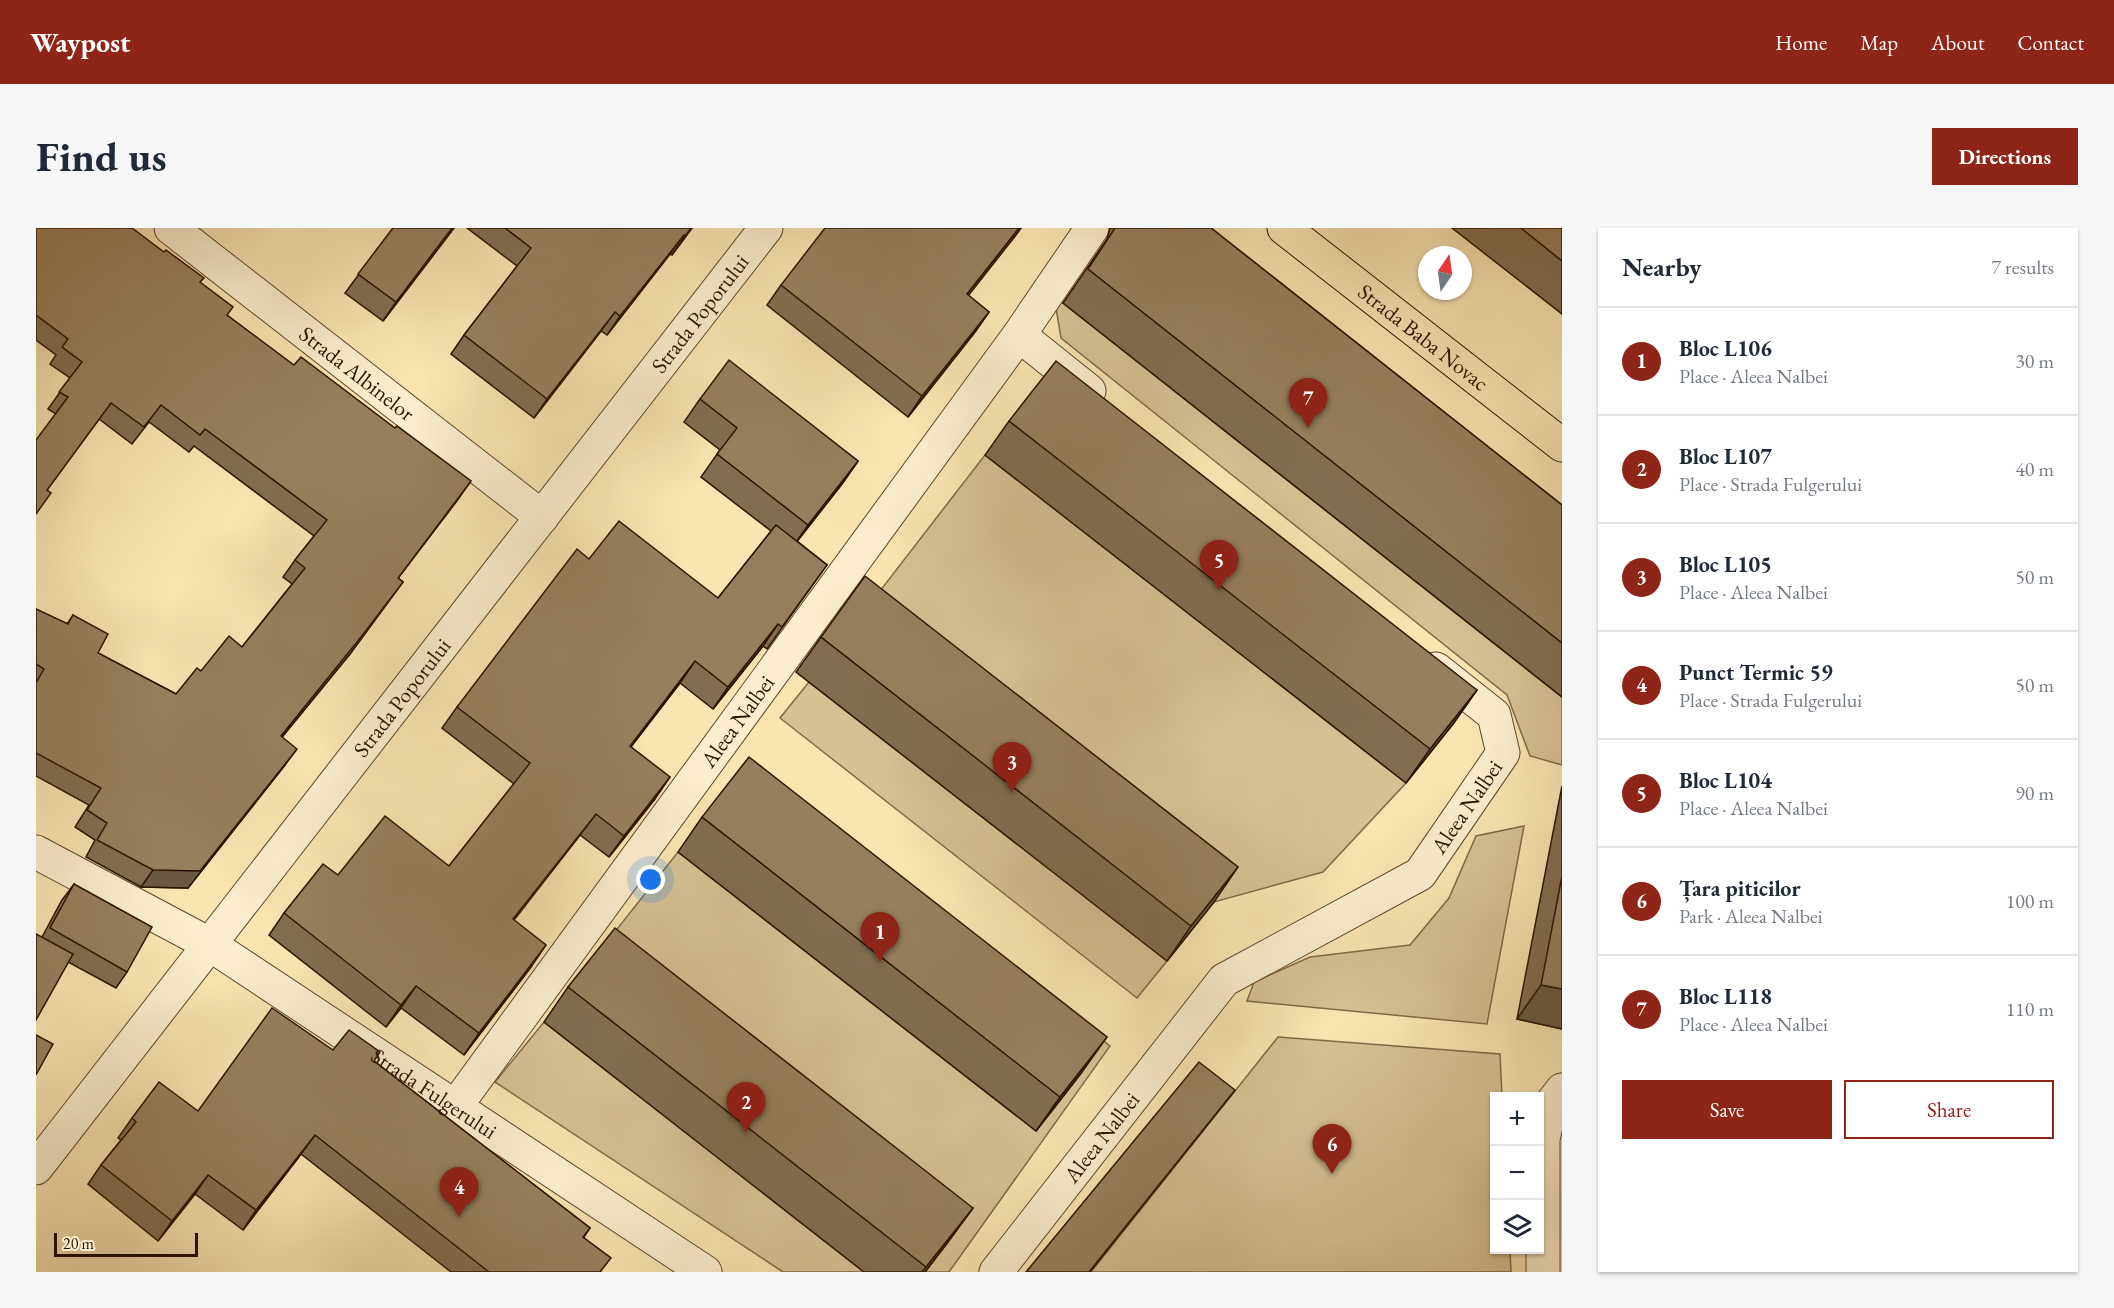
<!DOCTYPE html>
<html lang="en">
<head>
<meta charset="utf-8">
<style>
	:root { --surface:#fff; --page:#f6f6f7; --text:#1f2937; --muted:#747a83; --line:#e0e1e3; --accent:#8f2418 }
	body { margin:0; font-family:"EB Garamond",serif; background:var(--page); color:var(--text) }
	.controls { position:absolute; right:18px; bottom:18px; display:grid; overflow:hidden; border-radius:0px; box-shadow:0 2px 4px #0004 }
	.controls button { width:54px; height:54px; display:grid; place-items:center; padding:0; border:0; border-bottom:2px solid var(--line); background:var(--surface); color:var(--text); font:30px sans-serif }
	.compass { position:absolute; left:1382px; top:18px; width:54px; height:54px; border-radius:50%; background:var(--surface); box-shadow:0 2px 4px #0004; rotate:13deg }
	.scale { position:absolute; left:18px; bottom:15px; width:144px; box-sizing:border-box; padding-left:6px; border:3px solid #2d1200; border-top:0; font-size:16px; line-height:21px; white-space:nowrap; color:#2d1200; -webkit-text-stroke:4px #fbedcd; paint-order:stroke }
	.you { position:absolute; left:615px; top:652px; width:21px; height:21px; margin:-15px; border:4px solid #fff; border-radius:50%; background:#1a73e8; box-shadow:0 0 0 9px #1a73e833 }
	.badge { display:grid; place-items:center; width:39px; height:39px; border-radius:50%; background:var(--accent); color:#fff; font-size:20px; font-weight:700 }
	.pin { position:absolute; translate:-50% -50px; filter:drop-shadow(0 2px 3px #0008) }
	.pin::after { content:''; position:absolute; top:32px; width:21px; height:18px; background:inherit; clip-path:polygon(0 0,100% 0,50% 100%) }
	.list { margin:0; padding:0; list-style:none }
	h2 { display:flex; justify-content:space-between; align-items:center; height:78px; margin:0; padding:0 24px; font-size:26px }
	h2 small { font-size:20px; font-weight:400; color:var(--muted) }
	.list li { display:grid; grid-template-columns:39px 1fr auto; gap:18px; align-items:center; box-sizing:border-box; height:108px; padding:0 24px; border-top:2px solid var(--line) }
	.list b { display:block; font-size:22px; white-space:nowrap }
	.list p { margin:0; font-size:20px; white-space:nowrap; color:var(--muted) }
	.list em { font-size:20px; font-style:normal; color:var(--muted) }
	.actions { display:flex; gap:12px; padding:18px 24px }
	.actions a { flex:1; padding:14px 0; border:2px solid var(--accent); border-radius:0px; text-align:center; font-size:21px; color:var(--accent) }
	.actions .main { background:var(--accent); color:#fff }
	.icon { flex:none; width:33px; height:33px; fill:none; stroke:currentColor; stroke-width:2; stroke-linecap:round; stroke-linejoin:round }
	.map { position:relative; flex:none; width:1526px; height:1044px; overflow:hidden; border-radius:0px }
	header { display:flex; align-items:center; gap:36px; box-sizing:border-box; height:84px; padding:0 30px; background:var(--accent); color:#fff }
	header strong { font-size:28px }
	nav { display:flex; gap:33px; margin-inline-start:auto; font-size:21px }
	.intro { display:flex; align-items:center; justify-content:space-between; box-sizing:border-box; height:144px; padding:0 36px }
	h1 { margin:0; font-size:42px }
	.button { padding:15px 27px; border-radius:0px; background:var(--accent); color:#fff; font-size:21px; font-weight:700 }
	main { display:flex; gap:36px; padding:0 36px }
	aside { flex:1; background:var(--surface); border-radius:0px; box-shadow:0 2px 4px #0004 }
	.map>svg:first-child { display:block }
	.green { fill:#d6c094; stroke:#82694a; stroke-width:1.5 }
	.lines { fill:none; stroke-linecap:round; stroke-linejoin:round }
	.minor-casing { stroke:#60462c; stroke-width:35 }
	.major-casing { stroke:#2d1200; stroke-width:35 }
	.minor { stroke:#fbedcd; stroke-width:33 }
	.major { stroke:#f9e4b2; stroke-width:33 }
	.wall { fill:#826d50; stroke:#2d1200; stroke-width:1.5 }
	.shaded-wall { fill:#6a5941; stroke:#2d1200; stroke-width:1.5 }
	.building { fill:#977f5d; stroke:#2d1200; stroke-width:1.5 }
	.labels { text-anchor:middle; stroke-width:5; stroke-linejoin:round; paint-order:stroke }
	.street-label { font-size:22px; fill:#2d1200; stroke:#fbedcd }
</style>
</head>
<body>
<header>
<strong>Waypost</strong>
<nav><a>Home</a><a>Map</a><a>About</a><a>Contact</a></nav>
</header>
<div class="intro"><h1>Find us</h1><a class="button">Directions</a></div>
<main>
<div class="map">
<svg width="1526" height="1044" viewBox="0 0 1526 1044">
	<rect width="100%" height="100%" fill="#f9e4b2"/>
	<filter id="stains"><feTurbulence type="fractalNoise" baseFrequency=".00333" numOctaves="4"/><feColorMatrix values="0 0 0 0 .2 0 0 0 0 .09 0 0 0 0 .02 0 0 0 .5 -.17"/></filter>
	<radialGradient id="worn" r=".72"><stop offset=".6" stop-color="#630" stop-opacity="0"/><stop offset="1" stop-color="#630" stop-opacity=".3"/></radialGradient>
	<g class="green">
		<polygon points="1018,68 1526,469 1526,537 1494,528 1471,467 1025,110"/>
		<polygon points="949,227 1370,555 1287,644 1178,674 820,394"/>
		<polygon points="773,454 1131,733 1101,770 744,490"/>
		<polygon points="711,536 1074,818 913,1044 889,1044 912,1014 555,734 642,624 1000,903 1046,844"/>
		<polygon points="1488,598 1451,796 1211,773 1218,754 1274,729 1374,717 1413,670 1440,608"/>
		<polygon points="508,794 828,1044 747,1044 459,854"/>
		<polygon points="1242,809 1464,826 1466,868 1458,868 1458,1022 1474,1022 1475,1044 1055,1044"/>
	</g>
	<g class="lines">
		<defs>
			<g id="minor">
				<path id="s1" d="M135,0L506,289"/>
				<polyline points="983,107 1053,163"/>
				<path id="s2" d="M0,624L173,716L669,1044"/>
				<path id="s3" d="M419,879L983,107L1056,0"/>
				<path id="s4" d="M0,940L730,0"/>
				<path id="s5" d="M960,1044L1188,752L1384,646L1467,525L1458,487L1400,441"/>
				<polyline points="1507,1044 1507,911 1515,876 1526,862"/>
			</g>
			<g id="major">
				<path id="s6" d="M1248,0L1526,217"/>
			</g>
		</defs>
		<use href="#minor" class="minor-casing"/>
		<use href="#major" class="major-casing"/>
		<use href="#minor" class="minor"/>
		<use href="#major" class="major"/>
	</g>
	<g class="wall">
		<polygon points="0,0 164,55 191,87 423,270 362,350 367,354 355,370 314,426 246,509 249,537 152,660 105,659 50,629 59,612 39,599 53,577 0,548 0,381 31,396 37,387 62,425 140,466 165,443 206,419 256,356 247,349 259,332 278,308 158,218 153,224 113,194 96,216 63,191 11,262 0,286 20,186 12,181 34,150 14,136 20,127 0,112"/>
		<polygon points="357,0 418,0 347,93 309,65"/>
		<polygon points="431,0 656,0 636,27 634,26 571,107 565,103 498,190 415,126 428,107 481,38"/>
		<polygon points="985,0 932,67 953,84 939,104 872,189 731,77 745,57"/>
		<polygon points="1074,0 1175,0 1526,277 1526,469 1027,75 1071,11"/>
		<polygon points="1416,0 1526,0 1526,86"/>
		<polygon points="664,171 822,233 806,256 761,313 791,337 731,421 727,418 677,481 644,455 595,519 619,571 573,629 544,607 478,692 495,739 428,827 365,780 350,799 233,707 248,685 302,647 413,638 478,556 406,500 421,479 553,331 682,370 735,303 665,249 684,222 648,194"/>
		<polygon points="973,193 1441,462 1417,496 1370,555 949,227"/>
		<polygon points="785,409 1178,674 1131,733 760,444"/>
		<polygon points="1526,558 1526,801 1481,791"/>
		<polygon points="666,589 1046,844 1000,903 642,624"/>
		<polygon points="38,656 91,744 80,760 32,734 6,709 26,672"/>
		<polygon points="532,759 937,980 912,1014 889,1044 828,1044 508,794"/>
		<polygon points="297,822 338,833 554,1000 548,1009 565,1044 415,1044 265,926 207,1002 159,966 122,1013 52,956 65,937 85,912 82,910 96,890 162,883"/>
	</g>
	<g class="shaded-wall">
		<polygon points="416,0 418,0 347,93 360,74"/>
		<polygon points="655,0 656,0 636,27 649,8"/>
		<polygon points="983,0 985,0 980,7 917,87 931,66"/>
		<polygon points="648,7 634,26 571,107 584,88"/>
		<polygon points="579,84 565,103 498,190 511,171"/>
		<polygon points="953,84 939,104 872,189 886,168"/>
		<polygon points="822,233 806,256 756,320 772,297"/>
		<polygon points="435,253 423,270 350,366 362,350"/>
		<polygon points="367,354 314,426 233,525 245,508"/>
		<polygon points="742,396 727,418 677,481 692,459"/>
		<polygon points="659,433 644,455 579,539 594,518"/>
		<polygon points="1441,462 1417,496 1370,555 1394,521"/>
		<polygon points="261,521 249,537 152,660 105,659 117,642"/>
		<polygon points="634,549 619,571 573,629 588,608"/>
		<polygon points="560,586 544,607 461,713 477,691"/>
		<polygon points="1202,639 1178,674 1131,733 1155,698"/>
		<polygon points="510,717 495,739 428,827 443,805"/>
		<polygon points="1505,757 1526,761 1526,801 1481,791"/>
		<polygon points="380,758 365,780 350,799 365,777"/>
		<polygon points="1071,809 1046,844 1000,903 1024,869"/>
		<polygon points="1199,862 1054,1044 1053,1044"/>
		<polygon points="279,907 265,926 207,1002 220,982"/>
		<polygon points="172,947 159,966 122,1013 136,993"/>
		<polygon points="937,980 912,1014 889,1044 886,1044"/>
	</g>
	<g class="building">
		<polygon points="0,0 96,0 128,24 130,22 168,50 164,54 197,79 191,87 258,137 265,129 359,200 361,198 435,253 362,350 367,354 325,409 245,508 261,521 164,643 117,642 61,612 71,595 51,582 65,560 0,525 0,455 8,441 0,436 0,381 32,396 37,387 72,406 62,425 140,466 161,440 165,443 193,408 206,419 269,340 259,332 291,292 169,201 164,207 125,177 108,199 75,175 11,262 15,265 0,286 0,212 32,169 23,164 46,134 26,119 32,111 0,87"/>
		<polygon points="357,0 416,0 360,74 322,46"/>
		<polygon points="469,0 655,0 649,8 648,7 584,88 579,84 511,171 428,107 495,20"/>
		<polygon points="789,0 983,0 931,66 953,84 886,168 745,57"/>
		<polygon points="1079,0 1175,0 1526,277 1526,415 1052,41"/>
		<polygon points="1485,0 1526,0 1526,33"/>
		<polygon points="693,132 822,233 772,297 681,226 701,200 664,171"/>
		<polygon points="1020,133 1441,462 1394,521 973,193"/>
		<polygon points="583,293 682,370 740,297 791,337 746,399 742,396 692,459 659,433 594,518 634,549 588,608 560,586 477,691 510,717 443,805 380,758 365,777 248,685 287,636 302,647 349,588 413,638 494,535 421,479 541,321 553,331"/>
		<polygon points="829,348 1202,639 1155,698 785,409"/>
		<polygon points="713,529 1071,809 1024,869 666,589"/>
		<polygon points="1526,648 1526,761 1505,757"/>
		<polygon points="38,656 116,699 91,744 14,700"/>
		<polygon points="579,700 937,980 890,1039 532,759"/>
		<polygon points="0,706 37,726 0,792"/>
		<polygon points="236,780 297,822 313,802 344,824 338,833 554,1000 547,1009 575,1030 564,1044 453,1044 279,907 220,982 172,947 136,993 65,937 100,894 96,890 123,854 162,883"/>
		<polygon points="0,807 17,816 0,847"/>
		<polygon points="1163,834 1199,862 1053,1044 990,1044"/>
	</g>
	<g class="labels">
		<g class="street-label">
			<text dy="8" stroke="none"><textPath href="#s4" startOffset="1082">Strada Poporului</textPath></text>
			<text dy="8" stroke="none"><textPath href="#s6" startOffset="177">Strada Baba Novac</textPath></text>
			<text dy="8" stroke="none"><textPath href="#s1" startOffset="236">Strada Albinelor</textPath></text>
			<text dy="8" stroke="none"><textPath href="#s4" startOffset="596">Strada Poporului</textPath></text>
			<text dy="8" stroke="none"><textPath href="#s3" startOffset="478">Aleea Nalbei</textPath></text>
			<text dy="8" stroke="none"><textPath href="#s5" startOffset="675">Aleea Nalbei</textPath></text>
			<text dy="8" stroke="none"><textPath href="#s2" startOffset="466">Strada Fulgerului</textPath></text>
			<text dy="8" stroke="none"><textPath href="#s5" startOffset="171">Aleea Nalbei</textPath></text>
		</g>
	</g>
	<rect width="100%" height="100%" filter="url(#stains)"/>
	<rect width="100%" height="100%" fill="url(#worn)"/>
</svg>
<div class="controls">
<button>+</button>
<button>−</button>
<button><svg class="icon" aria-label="layers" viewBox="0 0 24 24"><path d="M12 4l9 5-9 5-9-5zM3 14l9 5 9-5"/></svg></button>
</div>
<svg class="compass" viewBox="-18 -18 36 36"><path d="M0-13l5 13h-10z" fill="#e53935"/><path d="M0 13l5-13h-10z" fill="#747a83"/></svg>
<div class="scale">20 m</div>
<div class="you"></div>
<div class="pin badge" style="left:844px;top:734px">1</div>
<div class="pin badge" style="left:710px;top:904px">2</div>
<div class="pin badge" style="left:976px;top:564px">3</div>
<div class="pin badge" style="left:423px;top:989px">4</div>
<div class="pin badge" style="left:1183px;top:362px">5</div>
<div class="pin badge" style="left:1296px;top:946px">6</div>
<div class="pin badge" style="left:1272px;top:200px">7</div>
</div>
<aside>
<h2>Nearby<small>7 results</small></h2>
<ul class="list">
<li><span class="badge">1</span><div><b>Bloc L106</b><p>Place · Aleea Nalbei</p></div><em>30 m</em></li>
<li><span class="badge">2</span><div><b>Bloc L107</b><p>Place · Strada Fulgerului</p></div><em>40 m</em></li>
<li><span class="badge">3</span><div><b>Bloc L105</b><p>Place · Aleea Nalbei</p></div><em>50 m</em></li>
<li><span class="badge">4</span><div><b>Punct Termic 59</b><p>Place · Strada Fulgerului</p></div><em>50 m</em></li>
<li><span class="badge">5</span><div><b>Bloc L104</b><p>Place · Aleea Nalbei</p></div><em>90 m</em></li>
<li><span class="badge">6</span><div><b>Țara piticilor</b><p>Park · Aleea Nalbei</p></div><em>100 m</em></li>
<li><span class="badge">7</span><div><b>Bloc L118</b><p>Place · Aleea Nalbei</p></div><em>110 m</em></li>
</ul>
<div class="actions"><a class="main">Save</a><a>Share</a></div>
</aside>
</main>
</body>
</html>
